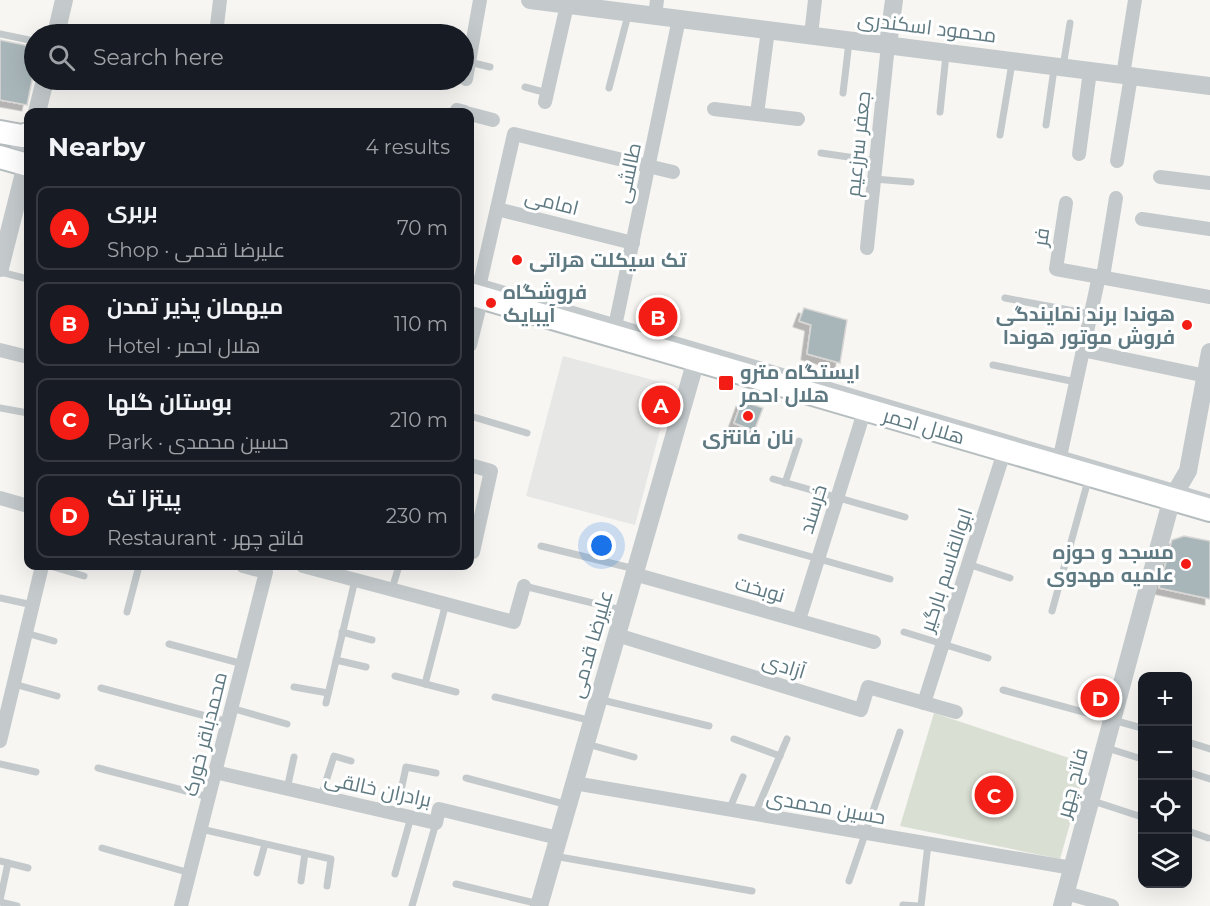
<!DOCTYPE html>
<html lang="en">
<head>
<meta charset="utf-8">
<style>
	:root { --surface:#171b24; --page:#20242c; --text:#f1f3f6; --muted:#9ea1a6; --line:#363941; --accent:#f41d15 }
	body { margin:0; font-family:Montserrat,Cairo,sans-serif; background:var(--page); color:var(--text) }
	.controls { position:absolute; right:18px; bottom:18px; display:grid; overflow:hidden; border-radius:12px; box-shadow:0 6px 24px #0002 }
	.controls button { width:54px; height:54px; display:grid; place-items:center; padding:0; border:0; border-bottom:2px solid var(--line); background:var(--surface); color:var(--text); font:30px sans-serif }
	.you { position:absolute; left:602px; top:546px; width:21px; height:21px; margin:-15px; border:4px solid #fff; border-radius:50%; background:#1a73e8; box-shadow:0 0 0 9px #1a73e833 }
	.badge { display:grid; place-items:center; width:39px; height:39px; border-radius:50%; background:var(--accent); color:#fff; font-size:20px; font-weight:700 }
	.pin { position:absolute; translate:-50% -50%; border:3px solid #fff; box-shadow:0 2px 6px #0006 }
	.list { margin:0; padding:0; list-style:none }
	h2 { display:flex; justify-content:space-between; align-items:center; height:78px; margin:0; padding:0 24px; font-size:26px }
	h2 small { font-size:20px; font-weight:400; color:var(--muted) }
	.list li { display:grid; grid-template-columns:39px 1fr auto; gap:18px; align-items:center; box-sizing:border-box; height:84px; margin:0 12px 12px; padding:0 12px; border:2px solid var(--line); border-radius:12px }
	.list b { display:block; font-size:22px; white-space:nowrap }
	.list p { margin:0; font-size:20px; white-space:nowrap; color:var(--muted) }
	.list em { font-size:20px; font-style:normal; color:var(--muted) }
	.icon { flex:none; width:33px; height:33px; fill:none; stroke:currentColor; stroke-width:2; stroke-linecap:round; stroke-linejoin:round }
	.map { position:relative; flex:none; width:1210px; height:906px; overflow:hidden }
	.search { position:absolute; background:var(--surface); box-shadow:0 6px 24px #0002; left:24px; top:24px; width:450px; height:66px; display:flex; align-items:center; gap:15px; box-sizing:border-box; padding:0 21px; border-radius:33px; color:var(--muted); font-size:22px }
	.panel { position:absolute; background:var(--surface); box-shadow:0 6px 24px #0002; left:24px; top:108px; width:450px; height:462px; border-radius:12px }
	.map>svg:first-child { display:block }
	.built { fill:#e7e8e6 }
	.green { fill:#dadfd3 }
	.building { fill:#a9b6b9; stroke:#d8d7d5; stroke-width:1.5; filter:url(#shadow) }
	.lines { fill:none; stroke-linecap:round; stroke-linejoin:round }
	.primary-casing { stroke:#b6bdbf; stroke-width:26 }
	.service { stroke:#c4cacc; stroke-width:7 }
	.minor { stroke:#c4cacc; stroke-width:14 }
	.tertiary { stroke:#c4cacc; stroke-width:18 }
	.primary { stroke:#fff; stroke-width:22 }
	.poi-dot { fill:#f41d15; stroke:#fff; stroke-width:2 }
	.labels { text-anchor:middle; stroke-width:6; stroke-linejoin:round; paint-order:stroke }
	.street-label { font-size:20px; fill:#5e7981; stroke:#fff }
	.poi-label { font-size:20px; font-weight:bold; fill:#5e7981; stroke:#fff; text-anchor:start }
</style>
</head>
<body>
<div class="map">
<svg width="1210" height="906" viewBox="0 0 1210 906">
	<defs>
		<filter id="shadow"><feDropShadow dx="-5.5" dy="5.5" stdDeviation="0" flood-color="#0004"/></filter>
	</defs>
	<rect width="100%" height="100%" fill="#f7f6f3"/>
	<polygon class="built" points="563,356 672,385 635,525 526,496"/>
	<polygon class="green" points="934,713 1087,764 1060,859 900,826"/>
	<g class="building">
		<polygon points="0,40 34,47 34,70 27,105 0,100"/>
		<polygon points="804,308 847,320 840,363 807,354 811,325 799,321"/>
		<polygon points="656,392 672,396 667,418 651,414"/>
		<polygon points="742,401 763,408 754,431 734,423"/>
		<polygon points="1184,536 1210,541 1210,599 1159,588 1172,540"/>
	</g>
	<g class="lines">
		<defs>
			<g id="primary">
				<polyline points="0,132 22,136 28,134"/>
				<polyline points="0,157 28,165"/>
				<polyline points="470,294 1210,510"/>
			</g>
		</defs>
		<use href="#primary" class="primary-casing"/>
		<g class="service">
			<polyline points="0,34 34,41"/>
			<polyline points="469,62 490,67"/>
			<polyline points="1063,67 1070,23"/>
			<polyline points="525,87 547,93"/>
			<polyline points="609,88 628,15"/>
			<polyline points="843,93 849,42"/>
			<polyline points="940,112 946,55"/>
			<polyline points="1046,125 1054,69"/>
			<polyline points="1000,135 1012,63"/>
			<polyline points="14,145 28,149"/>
			<polyline points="821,153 876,161"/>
			<polyline points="874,179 911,182"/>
			<polyline points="0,272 28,279"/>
			<polyline points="470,279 1210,498"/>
			<polyline points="1005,298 1090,314"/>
			<polyline points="993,365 1076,382"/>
			<polyline points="0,408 28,413"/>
			<polyline points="470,416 527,433"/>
			<polyline points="773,479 905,517"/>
			<polyline points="785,483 799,441"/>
			<polyline points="741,537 890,579"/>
			<polyline points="541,546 635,569"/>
			<polyline points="968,564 1010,578"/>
			<polyline points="50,566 84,576"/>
			<polyline points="524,586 621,610"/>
			<polyline points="392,589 398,569"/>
			<polyline points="0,598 33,605"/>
			<polyline points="1052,611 1089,477"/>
			<polyline points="127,612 139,566"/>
			<polyline points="342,632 372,640"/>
			<polyline points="904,632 988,658"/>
			<polyline points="26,633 54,641"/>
			<polyline points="169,644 243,664"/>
			<polyline points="336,660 366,667"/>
			<polyline points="395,676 456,692"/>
			<polyline points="14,684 57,696"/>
			<polyline points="425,684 446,603"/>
			<polyline points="294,687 328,693"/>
			<polyline points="101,688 228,722"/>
			<polyline points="1003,690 1142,728"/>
			<polyline points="495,697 592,721"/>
			<polyline points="598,699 709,726"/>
			<polyline points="326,703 355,580"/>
			<polyline points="231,708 287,724"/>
			<polyline points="734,739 780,756"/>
			<polyline points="1188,742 1210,749"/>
			<polyline points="587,744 634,757"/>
			<polyline points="1107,748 1142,759"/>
			<polyline points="0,764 36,772"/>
			<polyline points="98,768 209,797"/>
			<polyline points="1188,772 1210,779"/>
			<polyline points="466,778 568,805"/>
			<polyline points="287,789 294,757"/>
			<polyline points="321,797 334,756 351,761"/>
			<polyline points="1093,801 1142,817"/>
			<polyline points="729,810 743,777"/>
			<polyline points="396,814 406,767 436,773"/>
			<polyline points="755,814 787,739"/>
			<polyline points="201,829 331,859 327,886"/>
			<polyline points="1188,831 1208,838"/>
			<polyline points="102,848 190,873"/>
			<polyline points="554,856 752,891"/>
			<polyline points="0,861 28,868"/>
			<polyline points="257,873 265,844"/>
			<polyline points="395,874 411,817"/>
			<polyline points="301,881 305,853"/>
			<polyline points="849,881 900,732"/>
			<polyline points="456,884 539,904"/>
			<polyline points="0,900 8,863"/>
			<polyline points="0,902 17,906"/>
			<polyline points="903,905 918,906"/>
			<polyline points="412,906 436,823"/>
			<polyline points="921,906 928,844"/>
		</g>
		<g class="minor">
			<polyline points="655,16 657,0"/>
			<polyline points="216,34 220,0"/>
			<polyline points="811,35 815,0"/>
			<polyline points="1123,75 1135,0"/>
			<polyline points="466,79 480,0"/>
			<polyline points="545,102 567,5"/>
			<polyline points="714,109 798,119"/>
			<polyline points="456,112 457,110 465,112"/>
			<polyline points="470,114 493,120"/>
			<polyline points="757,114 768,30"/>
			<polyline points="1079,154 1090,71"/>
			<polyline points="1117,161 1131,76"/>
			<polyline points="1160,177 1210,183"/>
			<polyline points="1066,203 1056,269 1210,297"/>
			<polyline points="497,209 633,243"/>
			<polyline points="1142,219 1210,229"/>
			<polyline points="867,248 888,45"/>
			<polyline points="1103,277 1116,198"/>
			<polyline points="477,296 514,134 673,172"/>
			<polyline points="613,336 679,19"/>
			<polyline points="470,345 482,297"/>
			<polyline points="0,350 28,357"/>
			<polyline points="1082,350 1206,376"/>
			<polyline points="1061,452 1099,276"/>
			<polyline points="470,465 491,471 473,552"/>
			<polyline points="0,498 28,506"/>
			<polyline points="303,566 514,622 524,586"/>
			<polyline points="634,574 874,642"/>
			<polyline points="799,620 865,409"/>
			<polyline points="617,635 861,710 868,687 956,712"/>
			<polyline points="924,703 1005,449"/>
			<polyline points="0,741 42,566"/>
			<polyline points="215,772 436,823 439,809 558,838"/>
			<polyline points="574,783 1072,868"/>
			<polyline points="1066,893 1112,906"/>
			<polyline points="181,906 266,572 243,566"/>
		</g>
		<g class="tertiary">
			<polyline points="530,0 1210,86"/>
			<polyline points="56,34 64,0"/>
			<polyline points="888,45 894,0"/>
			<polyline points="37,112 45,80"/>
			<polyline points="0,268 26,165"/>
			<polyline points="539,906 696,360"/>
			<polyline points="1062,906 1172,498 1188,471 1210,352"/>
		</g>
		<use href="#primary" class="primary"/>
	</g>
	<g class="poi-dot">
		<circle cx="517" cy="260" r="6"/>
		<circle cx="491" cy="303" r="6"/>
		<circle cx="1187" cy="325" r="6"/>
		<rect x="718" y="375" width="16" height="16" rx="3"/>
		<circle cx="748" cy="416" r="6"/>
		<circle cx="1186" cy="564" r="6"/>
	</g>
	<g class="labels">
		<g class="street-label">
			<text transform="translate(927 27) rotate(7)" y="7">محمود اسکندری</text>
			<text transform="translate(858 144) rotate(-84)" y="7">جعفر سرزعیم</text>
			<text transform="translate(628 173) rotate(-78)" y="7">طالشی</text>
			<text transform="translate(552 202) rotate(14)" y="7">امامی</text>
			<text transform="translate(1041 237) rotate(-81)" y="7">فر</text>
			<text transform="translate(924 426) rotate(16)" y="7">هلال احمر</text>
			<text transform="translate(813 509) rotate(-73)" y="7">خرسند</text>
			<text transform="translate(946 570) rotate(-72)" y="7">ابوالقاسم بارگیر</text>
			<text transform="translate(760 589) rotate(16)" y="7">نوبخت</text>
			<text transform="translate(591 644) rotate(-74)" y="7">علیرضا قدمی</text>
			<text transform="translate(784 666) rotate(17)" y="7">آزادی</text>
			<text transform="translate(205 734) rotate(-76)" y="7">محمدباقر خورک</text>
			<text transform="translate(1072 783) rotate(-75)" y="7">فاتح چهر</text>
			<text transform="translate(378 789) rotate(12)" y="7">برادران خالقی</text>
			<text transform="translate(826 807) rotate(10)" y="7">حسین محمدی</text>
		</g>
		<g class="poi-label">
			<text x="529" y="267">تک سیکلت هراتی</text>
			<text x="503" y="299">فروشگاه<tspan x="503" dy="23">آیبایک</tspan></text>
			<text x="1175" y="321" text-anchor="end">هوندا برند نمایندگی<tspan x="1175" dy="23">فروش موتور هوندا</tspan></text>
			<text x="740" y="379">ایستگاه مترو<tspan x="740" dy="23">هلال احمر</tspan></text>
			<text x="748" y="444" text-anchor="middle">نان فانتزی</text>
			<text x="1174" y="559" text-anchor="end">مسجد و حوزه<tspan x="1174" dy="23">علمیه مهدوی</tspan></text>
		</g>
	</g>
</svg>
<div class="controls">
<button>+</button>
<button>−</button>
<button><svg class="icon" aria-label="locate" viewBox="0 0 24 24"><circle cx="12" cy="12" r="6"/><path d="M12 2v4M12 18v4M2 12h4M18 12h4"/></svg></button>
<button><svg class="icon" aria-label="layers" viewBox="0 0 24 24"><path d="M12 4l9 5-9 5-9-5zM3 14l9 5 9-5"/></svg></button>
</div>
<div class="you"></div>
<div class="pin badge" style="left:661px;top:405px">A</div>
<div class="pin badge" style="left:658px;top:317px">B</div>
<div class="pin badge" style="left:994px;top:795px">C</div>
<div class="pin badge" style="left:1100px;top:698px">D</div>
<div class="search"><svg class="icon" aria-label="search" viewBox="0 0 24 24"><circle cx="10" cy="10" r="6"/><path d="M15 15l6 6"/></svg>Search here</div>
<section class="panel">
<h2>Nearby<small>4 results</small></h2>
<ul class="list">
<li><span class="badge">A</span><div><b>بربری</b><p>Shop · علیرضا قدمی</p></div><em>70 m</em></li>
<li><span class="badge">B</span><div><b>میهمان پذیر تمدن</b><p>Hotel · هلال احمر</p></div><em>110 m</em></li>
<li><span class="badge">C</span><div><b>بوستان گلها</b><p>Park · حسین محمدی</p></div><em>210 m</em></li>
<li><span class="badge">D</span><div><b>پیتزا تک</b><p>Restaurant · فاتح چهر</p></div><em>230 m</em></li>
</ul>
</section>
</div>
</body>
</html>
